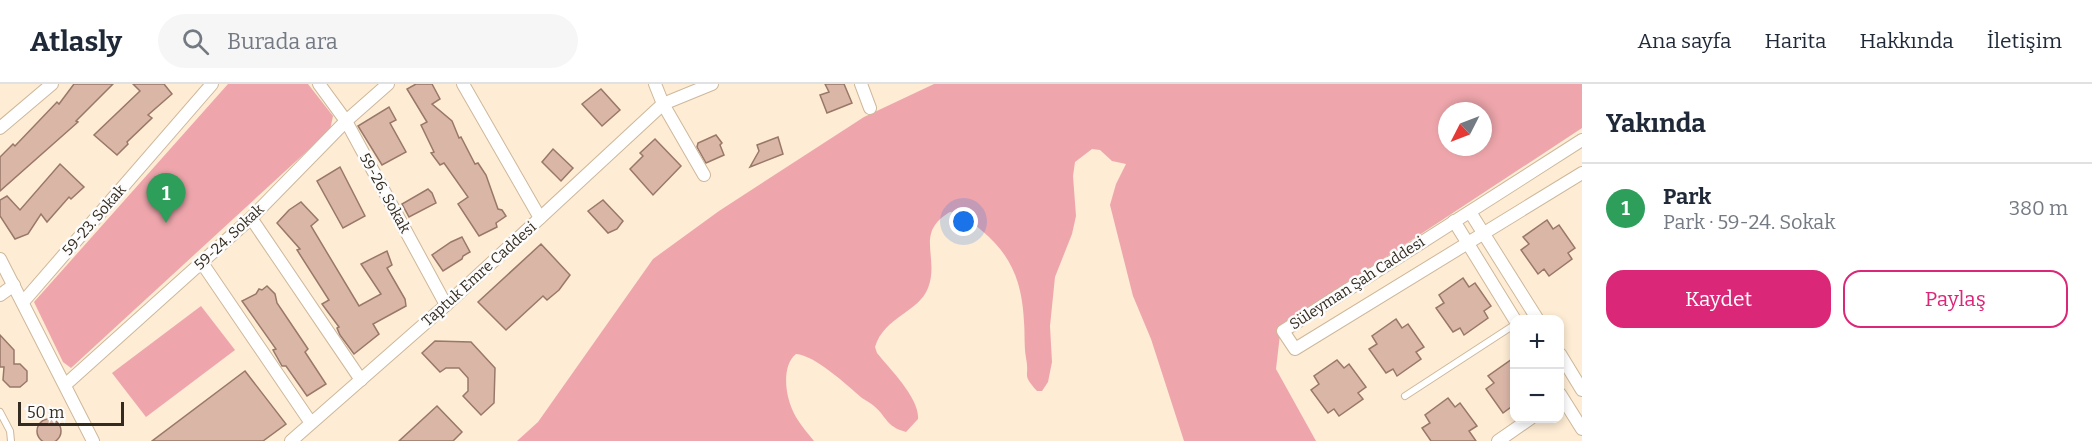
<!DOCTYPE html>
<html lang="tr">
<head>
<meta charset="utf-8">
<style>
	:root { --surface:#fff; --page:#f6f6f7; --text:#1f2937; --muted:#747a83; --line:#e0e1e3; --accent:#db2777 }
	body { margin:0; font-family:Bitter,serif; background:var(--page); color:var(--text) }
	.controls { position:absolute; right:18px; bottom:18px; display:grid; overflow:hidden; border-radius:12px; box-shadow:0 3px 9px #0003 }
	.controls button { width:54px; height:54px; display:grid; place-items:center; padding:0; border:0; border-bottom:2px solid var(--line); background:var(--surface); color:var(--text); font:30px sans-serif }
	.compass { position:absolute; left:1438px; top:18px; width:54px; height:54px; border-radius:50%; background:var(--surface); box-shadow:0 3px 9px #0003; rotate:228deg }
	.scale { position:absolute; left:18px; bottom:15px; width:106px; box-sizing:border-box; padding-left:6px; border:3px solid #332b1f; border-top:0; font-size:16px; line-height:21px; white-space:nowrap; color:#332b1f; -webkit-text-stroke:4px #fcfcfc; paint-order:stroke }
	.you { position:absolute; left:964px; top:138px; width:21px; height:21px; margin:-15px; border:4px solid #fff; border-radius:50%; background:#1a73e8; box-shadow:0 0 0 9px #1a73e833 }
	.badge { display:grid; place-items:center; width:39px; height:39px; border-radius:50%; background:var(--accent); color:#fff; font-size:20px; font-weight:700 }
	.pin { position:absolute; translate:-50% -50px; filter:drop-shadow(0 2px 3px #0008) }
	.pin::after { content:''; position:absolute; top:32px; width:21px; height:18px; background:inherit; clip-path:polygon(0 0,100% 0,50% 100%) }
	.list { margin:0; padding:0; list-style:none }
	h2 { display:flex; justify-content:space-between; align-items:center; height:78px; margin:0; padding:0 24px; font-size:26px }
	h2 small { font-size:20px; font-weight:400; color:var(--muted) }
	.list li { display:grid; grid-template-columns:39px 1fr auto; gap:18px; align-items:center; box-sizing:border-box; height:90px; padding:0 24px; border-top:2px solid var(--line) }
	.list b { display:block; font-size:22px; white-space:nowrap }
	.list p { margin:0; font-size:20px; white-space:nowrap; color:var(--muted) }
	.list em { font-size:20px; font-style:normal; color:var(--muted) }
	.actions { display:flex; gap:12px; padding:18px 24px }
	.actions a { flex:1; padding:14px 0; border:2px solid var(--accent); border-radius:18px; text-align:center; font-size:21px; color:var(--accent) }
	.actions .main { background:var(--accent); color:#fff }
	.icon { flex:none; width:33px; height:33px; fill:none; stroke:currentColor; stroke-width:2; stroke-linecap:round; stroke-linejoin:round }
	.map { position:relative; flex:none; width:1582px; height:357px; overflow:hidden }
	header { display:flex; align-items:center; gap:36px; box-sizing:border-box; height:84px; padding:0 30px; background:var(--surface); border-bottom:2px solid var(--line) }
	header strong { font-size:28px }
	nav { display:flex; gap:33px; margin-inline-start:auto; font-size:21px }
	.search { width:420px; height:54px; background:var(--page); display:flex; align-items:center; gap:15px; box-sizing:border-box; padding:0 21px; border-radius:33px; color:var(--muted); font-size:22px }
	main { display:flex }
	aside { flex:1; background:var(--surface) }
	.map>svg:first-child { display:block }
	.green { fill:#eea6ac; fill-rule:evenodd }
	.building { fill:#dab6a7; stroke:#997869; stroke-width:1.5 }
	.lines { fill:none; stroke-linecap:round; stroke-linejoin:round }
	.service-casing { stroke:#cdb89b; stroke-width:8 }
	.minor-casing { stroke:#cdb89b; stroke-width:14 }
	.service { stroke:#fff; stroke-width:6 }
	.minor { stroke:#fff; stroke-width:12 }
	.labels { text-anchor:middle; stroke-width:5; stroke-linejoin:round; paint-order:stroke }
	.street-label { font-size:15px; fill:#332b1f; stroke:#fcfcfc }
</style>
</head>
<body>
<header>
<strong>Atlasly</strong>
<div class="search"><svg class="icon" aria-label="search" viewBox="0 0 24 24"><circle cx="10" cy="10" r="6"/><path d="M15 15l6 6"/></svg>Burada ara</div>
<nav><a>Ana sayfa</a><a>Harita</a><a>Hakkında</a><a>İletişim</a></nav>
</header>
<main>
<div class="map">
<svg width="1582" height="357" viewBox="0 0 1582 357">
	<rect width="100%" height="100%" fill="#feecd4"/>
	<g class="green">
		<polygon points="228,0 308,0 333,32 330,46 71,284 63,278 34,218"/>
		<path d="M934,0H1582V44L1281,242L1276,285L1316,357H1184L1151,255L1133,212L1110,121L1116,100L1126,80L1112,77L1100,66L1092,65L1075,78L1073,92L1076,132L1072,150L1055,193L1050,242L1052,278L1048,298L1042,307H1037C1021,289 1030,294 1026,274C1024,262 1025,251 1024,238C1022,199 1012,171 981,146C973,139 961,129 950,128C914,149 940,173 928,204C919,228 884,233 875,263L877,269C890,285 920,315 918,335L906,348C885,342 888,334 874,322C871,319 866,317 862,314C848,302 815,271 796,270C782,281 785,309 792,325C797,337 806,347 814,357H517L538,338L653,175L719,127L864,33ZM1447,27H1483V63H1447Z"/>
		<polygon points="201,222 235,266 146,333 112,289"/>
	</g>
	<g class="building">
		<polygon points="74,0 113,0 76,37 78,38 0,107 0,73 13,60 15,62 57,18 59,20"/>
		<polygon points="133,0 164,0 172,10 148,31 152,34 127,58 128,60 117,71 94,51 140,7"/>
		<polygon points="416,0 432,0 440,15 432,20 452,37 459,54 461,53 475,80 478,79 486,91 498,125 502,126 506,132 496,139 497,143 479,152 458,120 468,113 444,79 440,81 431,69 434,68 421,41 427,38 407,5"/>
		<polygon points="825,0 844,0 852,19 827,29 820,11 829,8"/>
		<polygon points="601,5 620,26 602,42 582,20"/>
		<polygon points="389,23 396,36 390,39 406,68 382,81 358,42"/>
		<polygon points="716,51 722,59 720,61 724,71 706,79 697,63 698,59"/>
		<polygon points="778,53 783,70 750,83 759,67 757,61"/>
		<polygon points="655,55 681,82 653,111 630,85 643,72 640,69"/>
		<polygon points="553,65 573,84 561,97 542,78"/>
		<polygon points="60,80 84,103 71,115 69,113 47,138 41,130 28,150 15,155 0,132 0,116 7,112 20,126"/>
		<polygon points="340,83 365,132 343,144 317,97"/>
		<polygon points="428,105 432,109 436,119 409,133 402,120"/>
		<polygon points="603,116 623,137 617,145 608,149 588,127"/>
		<polygon points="301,118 318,136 311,142 359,222 381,210 361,180 387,167 392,181 387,184 405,215 406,222 373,240 379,250 354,270 340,251 337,244 339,243 322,220 329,216 297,166 300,165 277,139 289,126"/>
		<polygon points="1547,136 1553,145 1559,141 1575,164 1568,169 1572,175 1549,192 1544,185 1538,190 1521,166 1529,160 1523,153"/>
		<polygon points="462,153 470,168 463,172 462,175 443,187 432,171 451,158"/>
		<polygon points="541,160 570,191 559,206 547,216 543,212 506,246 478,218"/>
		<polygon points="1463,194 1469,203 1475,199 1491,222 1484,227 1488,234 1464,251 1460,244 1453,248 1436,224 1444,219 1439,211"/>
		<polygon points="267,202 275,210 277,219 308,265 305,268 326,300 307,312 286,282 282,282 273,266 276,265 242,217 256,210 259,205 262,206"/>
		<polygon points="1396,235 1402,244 1408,240 1424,263 1416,268 1421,275 1397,292 1393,285 1386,289 1369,265 1377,260 1372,252"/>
		<polygon points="0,251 14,266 14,280 20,280 27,287 27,297 20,303 10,303 3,296 4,283 0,283"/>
		<polygon points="435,257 471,258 495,284 494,319 481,331 463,312 468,307 468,294 459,284 446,284 440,288 422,269"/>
		<polygon points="1515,273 1515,320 1503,329 1486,305 1494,299 1488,292"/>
		<polygon points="1337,276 1344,284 1349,280 1366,303 1358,309 1363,315 1339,332 1334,325 1328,329 1311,306 1319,300 1314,292"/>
		<polygon points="245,287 286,340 263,357 152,357"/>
		<polygon points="1448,314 1455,323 1460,319 1477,342 1469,347 1476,357 1431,357 1422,344 1430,339 1425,331"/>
		<polygon points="437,322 462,348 453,357 399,357"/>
		<circle cx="49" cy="347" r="12"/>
	</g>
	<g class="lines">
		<defs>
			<g id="service">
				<polyline points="1405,312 1514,241"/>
				<polyline points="0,328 10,347 11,357"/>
			</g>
			<g id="minor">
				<polyline points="319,0 346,37 446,221"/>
				<polyline points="463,0 540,134"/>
				<polyline points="655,0 663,20 704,91"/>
				<polyline points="861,0 870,24"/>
				<polyline points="0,44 52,0"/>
				<polyline points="1582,56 1283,247 1295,265 1582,89"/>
				<polyline points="1470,128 1538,236"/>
				<polyline points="251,134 361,296"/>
				<polyline points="1454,137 1515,236"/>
				<polyline points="0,175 93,357"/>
				<polyline points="202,179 311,339"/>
				<polyline points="0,211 14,201"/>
				<polyline points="23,218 212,0"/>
				<polyline points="1560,270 1582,306"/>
				<polyline points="65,301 251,134 346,37 388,0"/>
				<polyline points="1560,310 1582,345"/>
				<polyline points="291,357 446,221 663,20 712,0"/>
				<polyline points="1498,357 1531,334"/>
			</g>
		</defs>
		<use href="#service" class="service-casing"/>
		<use href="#minor" class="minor-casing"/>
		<use href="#service" class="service"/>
		<use href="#minor" class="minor"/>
	</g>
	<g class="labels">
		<g class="street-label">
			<text transform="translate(385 109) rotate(61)" y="5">59-26. Sokak</text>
			<text transform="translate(94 136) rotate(-49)" y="5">59-23. Sokak</text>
			<text transform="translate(229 153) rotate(-43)" y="5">59-24. Sokak</text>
			<text transform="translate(479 190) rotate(-42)" y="5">Taptuk Emre Caddesi</text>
			<text transform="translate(1357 199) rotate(-33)" y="5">Süleyman Şah Caddesi</text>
		</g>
	</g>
</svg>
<div class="controls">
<button>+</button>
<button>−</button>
</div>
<svg class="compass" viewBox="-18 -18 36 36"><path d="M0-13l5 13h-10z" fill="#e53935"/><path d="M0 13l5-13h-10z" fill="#747a83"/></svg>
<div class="scale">50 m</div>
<div class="you"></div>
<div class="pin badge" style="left:166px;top:139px;background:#2e9e5b">1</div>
</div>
<aside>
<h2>Yakında<small></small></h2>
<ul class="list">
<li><span class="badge" style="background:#2e9e5b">1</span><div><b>Park</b><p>Park · 59-24. Sokak</p></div><em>380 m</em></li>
</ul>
<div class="actions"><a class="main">Kaydet</a><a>Paylaş</a></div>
</aside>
</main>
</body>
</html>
